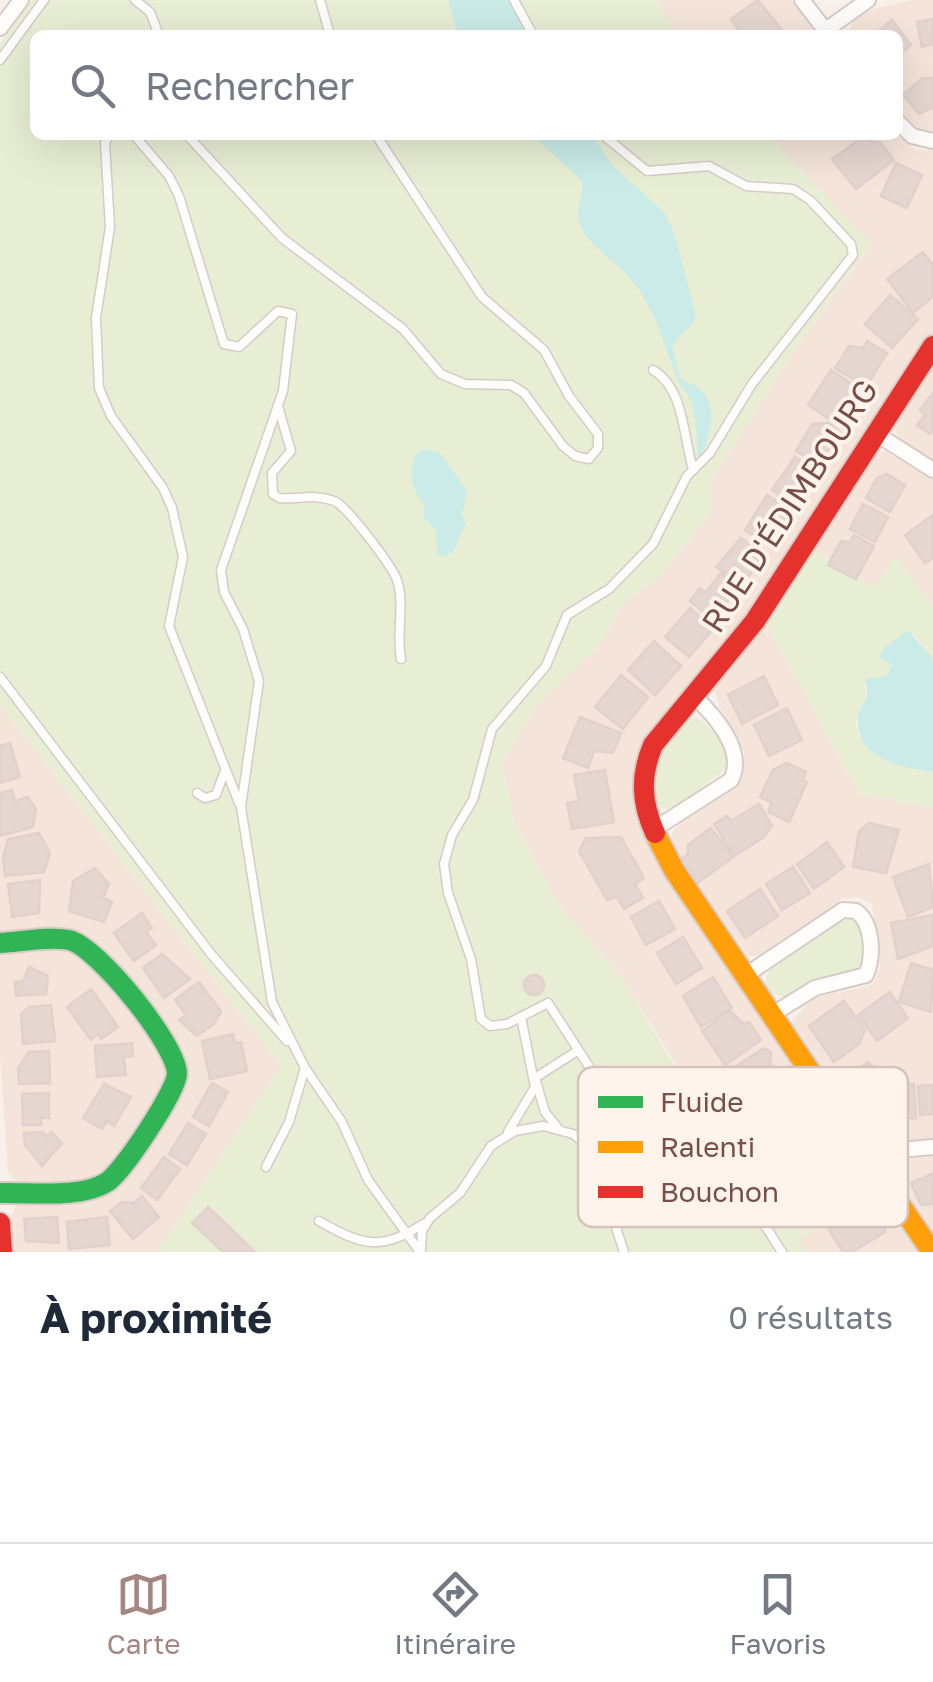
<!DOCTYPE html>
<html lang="fr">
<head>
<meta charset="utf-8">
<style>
	:root { --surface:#fff; --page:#f2f2f3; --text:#1f2937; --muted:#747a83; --line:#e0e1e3; --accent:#a58781 }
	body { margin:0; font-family:"Golos Text",sans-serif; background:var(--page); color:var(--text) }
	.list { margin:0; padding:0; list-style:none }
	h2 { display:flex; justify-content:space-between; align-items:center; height:130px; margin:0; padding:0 40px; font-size:42px }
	h2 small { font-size:32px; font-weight:400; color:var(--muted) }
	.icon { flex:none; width:55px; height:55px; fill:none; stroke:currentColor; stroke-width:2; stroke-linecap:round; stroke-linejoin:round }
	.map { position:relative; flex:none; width:933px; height:1252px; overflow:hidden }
	.search { position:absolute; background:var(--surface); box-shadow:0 10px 40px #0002; left:30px; right:30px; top:30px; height:110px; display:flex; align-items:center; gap:25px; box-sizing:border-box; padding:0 35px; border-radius:15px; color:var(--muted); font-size:38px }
	.sheet { height:290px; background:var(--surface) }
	nav { display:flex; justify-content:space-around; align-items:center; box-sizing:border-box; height:140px; border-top:2px solid var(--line); background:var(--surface); font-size:28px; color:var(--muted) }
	nav a { display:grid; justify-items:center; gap:5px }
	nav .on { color:var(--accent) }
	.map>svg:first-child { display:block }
	.residential { fill:#f4e4da }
	.green { fill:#e8eed4 }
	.water { fill:#caebe7 }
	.building { fill:#e5d6d1; stroke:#e1d1cc; stroke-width:2.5 }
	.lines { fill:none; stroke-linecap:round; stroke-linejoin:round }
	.lane-casing { stroke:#d6cbc6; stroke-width:11 }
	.street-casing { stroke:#d6cbc6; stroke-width:18 }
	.fast-casing { stroke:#d7cbc6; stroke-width:24 }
	.slow-casing { stroke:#d7cbc6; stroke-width:24 }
	.jam-casing { stroke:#d7cbc6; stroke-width:24 }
	.lane { stroke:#fefdfc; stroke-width:8 }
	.street { stroke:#fefdfc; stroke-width:14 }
	.fast { stroke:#30b455; stroke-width:20 }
	.slow { stroke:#ff9f0a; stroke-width:20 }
	.jam { stroke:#e5322d; stroke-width:20 }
	.labels { text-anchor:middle; stroke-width:8; stroke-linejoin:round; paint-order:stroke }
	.street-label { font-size:32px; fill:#784f48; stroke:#fff4ec }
	.key { fill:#fff4ec; stroke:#d6c2bb; stroke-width:2.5 }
	.key-label { font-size:28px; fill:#784f48 }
</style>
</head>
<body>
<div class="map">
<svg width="933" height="1252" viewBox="0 0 933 1252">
	<rect width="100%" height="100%" fill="#f8f0ea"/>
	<g class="residential">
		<polygon points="656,0 791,0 818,35 678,35"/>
		<polygon points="914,0 933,0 933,131 926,132 912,126 898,109 898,35 847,35 854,21 868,10"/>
		<polygon points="768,135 897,135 914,149 933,150 933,335 908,365 789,557 634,787 922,1252 806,1252 717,1129 620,975 558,904 514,822 502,762 539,702 598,648 622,604 657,579 713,510 713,479 721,465 797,346 871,245"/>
		<polygon points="933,359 933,460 902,441 893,428"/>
		<polygon points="885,451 933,480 933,605 895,557 876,588 813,550 871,456"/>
		<polygon points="765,622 859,794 933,808 933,1138 883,1142 866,1135 791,1023 813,998 873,985 880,968 872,904 859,897 843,899 762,955 749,957 671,847 672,832 678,826 742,778 744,752 723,718 714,688"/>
		<polygon points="0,705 281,1066 157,1252 13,1252 11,1218 16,1205 117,1186 182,1093 186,1072 179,1049 100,947 0,934"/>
		<polygon points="68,947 83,952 164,1053 169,1081 113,1168 96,1179 23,1185 8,1173 0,1054 0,955"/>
		<polygon points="933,1155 933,1232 931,1232 897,1175 906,1158"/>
	</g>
	<g class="green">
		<polygon points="32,0 656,0 678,35 35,35 35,135 768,135 871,244 797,346 721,465 713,479 713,510 657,579 622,604 598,648 539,702 502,762 514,822 558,904 620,975 667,1054 773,1205 857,1150 881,1186 799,1240 806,1252 157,1252 281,1066 0,705 0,44"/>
		<path d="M813,550L875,587L895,556L933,605V659L913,633L888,661L892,664L887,677L864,686L867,698C830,746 899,767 933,772V808L859,794L765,622Z"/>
		<path d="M696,718C714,726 728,748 727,768L677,807L664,809C632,789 664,721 696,718Z"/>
		<path d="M851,919L859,925C864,940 867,958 855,971L814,979L785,997L772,994L765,984L769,970L841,921Z"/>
	</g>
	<g class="water">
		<polygon points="448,0 508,0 528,35 458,35"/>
		<path d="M533,135H592L612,165L665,213L675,236L695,312L694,322L672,345L680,378C684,382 689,383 694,385C720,398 711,436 702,454L698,456C697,437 697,413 688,395C684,388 678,385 676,376C664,342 654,308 631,279C614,259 589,248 580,224C574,209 584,197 582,181Z"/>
		<path d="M424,449L440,453L467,491L462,516L466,524L453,551L446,556L437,554L436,530L424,518V504C410,488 409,473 416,454Z"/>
		<path d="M908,630L933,659V772C900,767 854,759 858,716C859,707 867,702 867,694C867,688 865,683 866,678L887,676L892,664L879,658L884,648Z"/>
	</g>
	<g class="building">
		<polygon points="758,0 782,30 776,35 742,35 731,19"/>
		<polygon points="933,19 933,44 922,47 917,22"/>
		<polygon points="892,20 911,45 898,56 898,35 873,35"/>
		<polygon points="923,78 933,78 933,107 919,114 903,95"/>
		<polygon points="866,135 872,142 881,143 894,160 856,189 832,159"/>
		<polygon points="896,163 922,175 907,208 881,196"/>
		<polygon points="923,252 933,265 933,297 913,313 887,279"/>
		<polygon points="890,295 918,319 892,348 865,324"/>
		<polygon points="867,341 887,353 866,387 835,368 849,346 863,348"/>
		<polygon points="831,370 864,392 841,427 808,405"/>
		<polygon points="933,393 933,430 930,434 917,425 925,415 920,410"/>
		<polygon points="829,423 842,434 817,463 796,451 812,424"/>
		<polygon points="795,457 817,472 794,505 772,490"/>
		<polygon points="887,474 905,485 890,512 866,498 877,478"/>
		<polygon points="767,495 793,511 770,546 745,530"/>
		<polygon points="863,504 888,517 875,542 850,529"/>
		<polygon points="933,515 933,558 925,563 905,535"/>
		<polygon points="854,535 874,546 856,579 828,565 841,541 850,542"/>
		<polygon points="741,538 764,554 743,585 716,567"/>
		<polygon points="721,573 739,587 712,619 690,601 700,588 706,592"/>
		<polygon points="690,608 713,629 689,657 665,637"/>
		<polygon points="654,641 681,666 655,695 628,670"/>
		<polygon points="621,675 648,697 623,729 595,707"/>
		<polygon points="764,676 778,705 742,724 728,695"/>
		<polygon points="787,708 802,740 769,756 754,725"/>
		<polygon points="580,717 621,733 613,753 594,751 588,768 563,758"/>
		<polygon points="10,743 20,777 0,783 0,746"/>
		<polygon points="787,763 806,772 803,780 807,782 789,822 768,812 772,803 760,797 773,770"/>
		<polygon points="605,770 614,822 572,829 567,803 579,801 574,775"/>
		<polygon points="12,790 15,801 28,797 36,809 33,827 0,836 0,793"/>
		<polygon points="759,804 772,826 764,837 734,856 714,824 727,816 731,821"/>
		<polygon points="869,823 899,830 886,873 853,867 859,831"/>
		<polygon points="711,828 733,857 696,884 679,861 688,854 688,845"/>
		<polygon points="39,833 50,853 44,872 5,876 3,858 8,839"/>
		<polygon points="621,837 644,878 635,884 643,898 624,909 617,897 607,900 579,851 586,838"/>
		<polygon points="827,842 844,867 814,889 797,864"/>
		<polygon points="929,864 933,907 908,917 893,877"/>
		<polygon points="793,867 810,893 782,910 766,884"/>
		<polygon points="95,868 109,884 103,898 112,902 104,922 69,911 73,881"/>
		<polygon points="40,880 39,913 12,917 8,884"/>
		<polygon points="760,889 778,916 745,938 727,911"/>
		<polygon points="659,901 675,929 646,945 631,917"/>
		<polygon points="142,913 152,928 146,932 156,945 134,961 114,933"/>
		<polygon points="933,915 933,946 898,959 891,923"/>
		<polygon points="683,937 702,968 676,984 657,953"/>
		<polygon points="162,954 190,979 164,998 143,968"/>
		<polygon points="911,963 933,970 931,1012 899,1002"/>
		<polygon points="29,967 48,976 46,994 16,996 15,982 23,981"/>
		<circle cx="534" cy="985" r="10"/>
		<polygon points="713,977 732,1008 701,1027 683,996"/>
		<polygon points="199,982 221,1011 214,1024 197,1036 179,1020 186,1015 175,1000"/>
		<polygon points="91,989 118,1027 101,1039 98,1034 91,1040 67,1007"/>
		<polygon points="890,992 908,1018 877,1041 858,1015"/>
		<polygon points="844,1001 865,1030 859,1044 834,1062 809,1026"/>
		<polygon points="51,1005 55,1041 23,1044 21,1014 29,1007"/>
		<polygon points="730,1011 744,1024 749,1022 761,1040 725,1065 702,1031"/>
		<polygon points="233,1034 235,1043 241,1042 247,1071 210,1079 202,1041"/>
		<polygon points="132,1043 133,1056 124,1057 126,1075 97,1077 95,1046"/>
		<polygon points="764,1048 771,1052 770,1063 782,1081 754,1100 733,1068"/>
		<polygon points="49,1051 50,1083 19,1084 18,1068 29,1052"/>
		<polygon points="868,1062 881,1075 890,1075 891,1085 914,1084 916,1118 879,1120 857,1088 863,1084 854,1072"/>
		<polygon points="212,1083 228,1092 209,1126 193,1117"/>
		<polygon points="104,1084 131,1097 114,1126 107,1121 102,1129 83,1118"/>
		<polygon points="933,1085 933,1114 920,1115 918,1086"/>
		<polygon points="49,1093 49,1118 41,1118 41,1125 23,1125 22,1094"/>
		<polygon points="188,1123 206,1134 187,1165 169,1154"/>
		<polygon points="42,1132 47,1137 51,1132 62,1143 42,1166 25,1145 24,1133"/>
		<polygon points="164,1157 180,1169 157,1200 141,1188"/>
		<polygon points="933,1173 933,1204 921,1205 911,1183"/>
		<polygon points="142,1196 159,1217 133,1239 110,1211 122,1202 134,1203"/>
		<polygon points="864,1201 877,1223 886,1225 885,1232 852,1252 843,1252 826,1225"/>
		<polygon points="208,1207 225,1223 255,1252 223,1252 192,1223"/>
		<polygon points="57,1217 59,1243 26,1241 24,1219"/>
		<polygon points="107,1217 110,1245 69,1249 67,1222"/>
	</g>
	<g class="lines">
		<defs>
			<g id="lane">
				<polyline points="135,0 150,12 159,35"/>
				<polyline points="320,0 330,35"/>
				<polyline points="514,0 533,35"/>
				<polyline points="0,60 44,0"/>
				<polyline points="109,135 105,143 110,227 96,318 99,388 111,416 163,488 172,508 183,557 169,626 239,803"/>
				<polyline points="134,135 169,176 179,196 224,344 239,347 278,311 292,314 283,391 221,570 224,592 243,629 259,681 241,807 272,1002 305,1068 342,1122 368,1180 420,1252"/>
				<polyline points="187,135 282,238 403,329 441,374 465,384 511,385 524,393 563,446 575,456 589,459 598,448 598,434 569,396 544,350 482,297 376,135"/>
				<path d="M603,135L647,171L709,166L746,186L793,189L810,200L851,244L853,255L752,384L710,453L687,476L653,544L609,589L567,615L546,666L492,729L473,800L452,835L444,864L448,893L471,959L481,1019L490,1026L507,1024L548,1003L652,1164C668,1176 681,1167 699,1168C735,1170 764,1225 782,1252"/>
				<path d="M653,370C685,389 683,437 693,469"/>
				<path d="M278,406L291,451L272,473L273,494L279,498C298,500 314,493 334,501C347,506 392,566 397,580C405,603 396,634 401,659"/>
				<polyline points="0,677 211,954 287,1041"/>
				<polyline points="197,793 205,798 216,795 224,773"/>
				<polyline points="557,1127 545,1112 535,1078 577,1051"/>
				<polyline points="508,1132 535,1087 521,1017"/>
				<polyline points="266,1167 289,1122 305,1068"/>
				<path d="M319,1221C361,1245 381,1252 423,1224"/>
				<polyline points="421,1250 422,1231 430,1218 460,1193 491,1146 515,1131 543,1126 573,1134 590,1148 624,1252"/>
			</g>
			<g id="street">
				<polyline points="802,0 829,35"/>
				<polyline points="0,28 21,0"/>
				<polyline points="826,30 868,0"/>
				<polyline points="898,122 912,136 933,141"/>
				<polyline points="875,433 933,470"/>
				<path d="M653,830L731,780C746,751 715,716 694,696"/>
				<path d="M746,975L843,910L856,911C873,923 874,956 866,975L815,988L773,1014"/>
				<polyline points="872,1158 887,1151 933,1147"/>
			</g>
			<path id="fast" d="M0,943C21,942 49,936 69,940C97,946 177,1045 177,1074C176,1092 122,1173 107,1182C81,1199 30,1192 0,1193"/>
			<polyline id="slow" points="655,833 674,870 932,1252"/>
			<g id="jam">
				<path d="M655,833C641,802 640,776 653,745L755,621L933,346"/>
				<polyline points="0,1223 2,1252"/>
			</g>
		</defs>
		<use href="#lane" class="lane-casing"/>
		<use href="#street" class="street-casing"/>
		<use href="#fast" class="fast-casing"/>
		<use href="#slow" class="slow-casing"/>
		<use href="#jam" class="jam-casing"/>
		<use href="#lane" class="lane"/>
		<use href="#street" class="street"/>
		<use href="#fast" class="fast"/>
		<use href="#slow" class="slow"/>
		<use href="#jam" class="jam"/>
	</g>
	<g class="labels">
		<g class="street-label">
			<text transform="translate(790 506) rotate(-57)" y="11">RUE D'ÉDIMBOURG</text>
		</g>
	</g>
	<rect x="578" y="1067" width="330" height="160" rx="15" class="key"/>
	<rect x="598" y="1096" width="45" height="12" fill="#30b455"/>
	<rect x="598" y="1141" width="45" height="12" fill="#ff9f0a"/>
	<rect x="598" y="1186" width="45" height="12" fill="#e5322d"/>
	<g class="key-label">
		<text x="660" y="1112">Fluide</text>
		<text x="660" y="1157">Ralenti</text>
		<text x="660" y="1202">Bouchon</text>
	</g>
</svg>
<div class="search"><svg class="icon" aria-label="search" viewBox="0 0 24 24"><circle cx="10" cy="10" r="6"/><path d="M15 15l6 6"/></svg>Rechercher</div>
</div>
<section class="sheet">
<h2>À proximité<small>0 résultats</small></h2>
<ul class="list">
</ul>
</section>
<nav>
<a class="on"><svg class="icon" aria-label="map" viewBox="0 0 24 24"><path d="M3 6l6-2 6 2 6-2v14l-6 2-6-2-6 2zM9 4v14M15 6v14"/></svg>Carte</a>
<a><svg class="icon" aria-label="directions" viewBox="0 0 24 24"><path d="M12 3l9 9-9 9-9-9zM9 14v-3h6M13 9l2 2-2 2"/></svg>Itinéraire</a>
<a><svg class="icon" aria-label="saved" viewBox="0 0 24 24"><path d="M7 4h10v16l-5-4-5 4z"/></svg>Favoris</a>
</nav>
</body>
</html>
